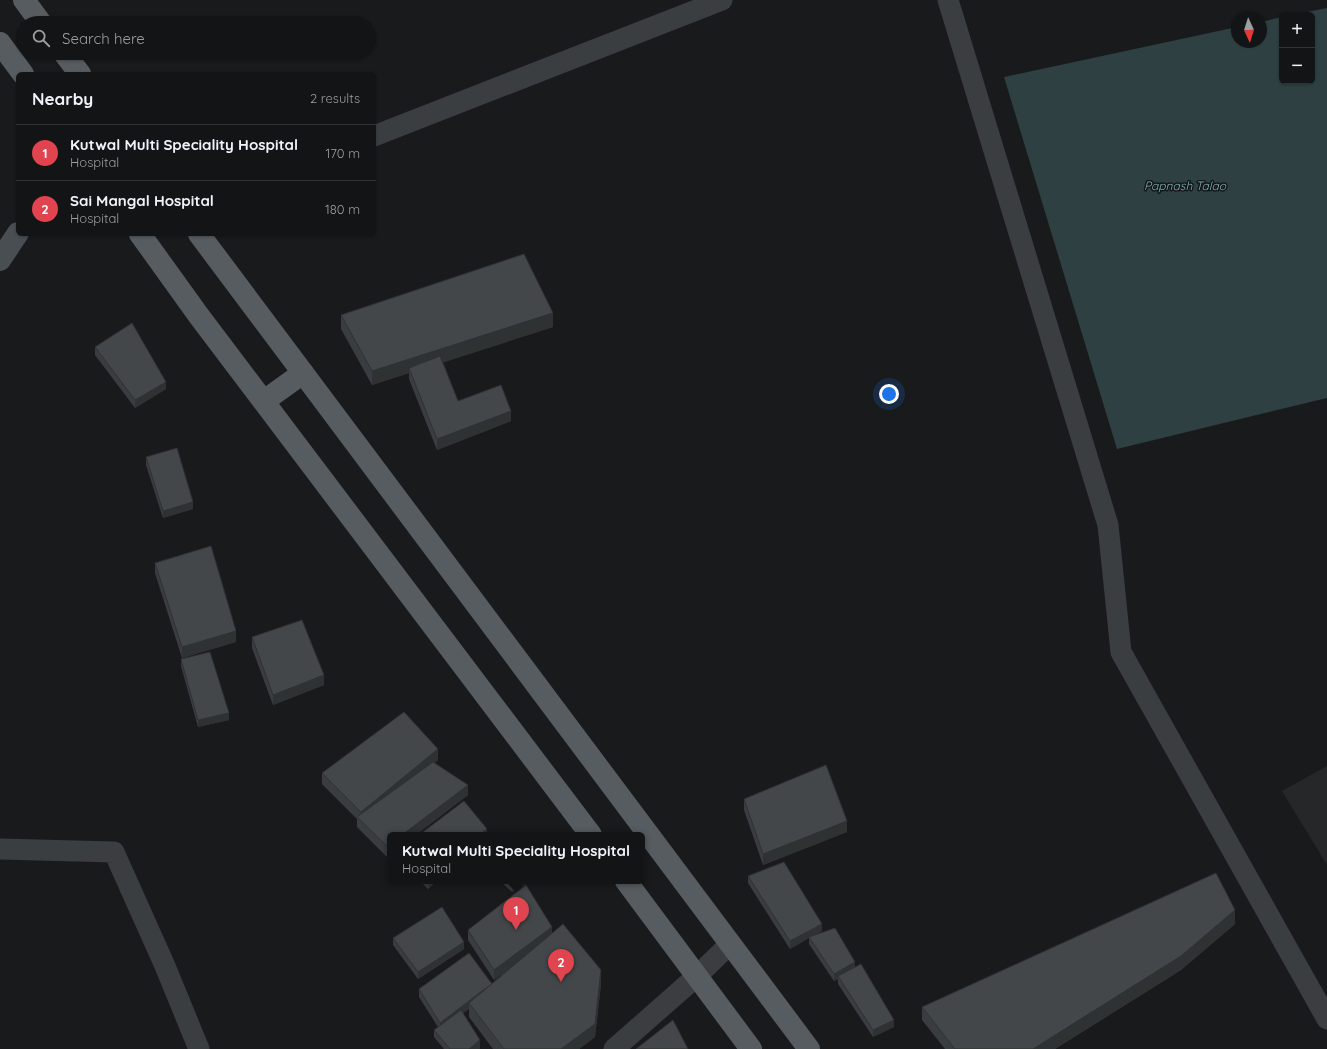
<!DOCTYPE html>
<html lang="en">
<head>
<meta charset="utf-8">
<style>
	:root { --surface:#131415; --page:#1c1d1e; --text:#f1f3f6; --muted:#9d9ea0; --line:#323334; --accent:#fa6833 }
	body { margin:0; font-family:Quicksand,sans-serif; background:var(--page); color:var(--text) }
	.controls { position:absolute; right:12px; top:12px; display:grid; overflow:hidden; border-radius:6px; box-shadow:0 1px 3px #0004 }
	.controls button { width:36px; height:36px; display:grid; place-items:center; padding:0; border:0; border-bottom:1px solid var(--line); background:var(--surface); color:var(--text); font:20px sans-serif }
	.compass { position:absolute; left:1231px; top:12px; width:36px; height:36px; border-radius:50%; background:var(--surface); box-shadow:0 1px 3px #0004; rotate:176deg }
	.you { position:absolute; left:889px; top:394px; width:14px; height:14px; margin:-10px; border:3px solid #fff; border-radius:50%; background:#1a73e8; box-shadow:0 0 0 6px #1a73e833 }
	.badge { display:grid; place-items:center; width:26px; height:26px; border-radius:50%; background:var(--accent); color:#fff; font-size:13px; font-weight:700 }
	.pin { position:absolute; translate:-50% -33px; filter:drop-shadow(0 1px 2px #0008) }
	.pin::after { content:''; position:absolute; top:21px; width:14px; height:12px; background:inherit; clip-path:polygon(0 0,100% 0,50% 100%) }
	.popup { position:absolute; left:387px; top:832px; width:258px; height:52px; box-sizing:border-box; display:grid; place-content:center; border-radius:6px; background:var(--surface); filter:drop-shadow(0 1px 3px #0005); font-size:13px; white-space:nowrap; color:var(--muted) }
	.popup b { font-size:15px; color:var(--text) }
	.popup::after { content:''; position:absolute; left:50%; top:100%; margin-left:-8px; border:8px solid transparent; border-top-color:var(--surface) }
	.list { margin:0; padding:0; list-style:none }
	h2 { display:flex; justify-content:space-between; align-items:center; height:52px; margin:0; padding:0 16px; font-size:17px }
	h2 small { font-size:13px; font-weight:400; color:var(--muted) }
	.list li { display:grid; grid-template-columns:26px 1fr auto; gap:12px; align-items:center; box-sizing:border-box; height:56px; padding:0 16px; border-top:1px solid var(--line) }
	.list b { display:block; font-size:15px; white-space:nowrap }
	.list p { margin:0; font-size:13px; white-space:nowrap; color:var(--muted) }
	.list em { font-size:13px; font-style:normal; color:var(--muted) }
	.icon { flex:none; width:22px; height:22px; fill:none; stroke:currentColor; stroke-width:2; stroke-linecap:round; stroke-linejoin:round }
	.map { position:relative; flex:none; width:1327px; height:1049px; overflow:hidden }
	.search { position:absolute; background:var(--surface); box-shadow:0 1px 3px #0004; left:16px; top:16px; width:360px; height:44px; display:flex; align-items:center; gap:10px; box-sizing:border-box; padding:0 14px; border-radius:22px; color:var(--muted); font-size:15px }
	.panel { position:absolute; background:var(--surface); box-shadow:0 1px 3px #0004; left:16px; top:72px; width:360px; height:164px; border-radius:6px }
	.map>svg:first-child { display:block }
	.built { fill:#252729 }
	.water { fill:#2e4041 }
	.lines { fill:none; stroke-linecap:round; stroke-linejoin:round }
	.street { stroke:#3a3e41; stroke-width:21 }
	.secondary { stroke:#484e51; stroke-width:22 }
	.primary { stroke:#565c60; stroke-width:22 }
	.wall { fill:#3a3d3f }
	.shaded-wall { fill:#2f3233 }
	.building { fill:#434749; stroke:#2f3233 }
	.labels { text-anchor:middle; stroke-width:3; stroke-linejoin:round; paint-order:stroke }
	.water-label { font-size:12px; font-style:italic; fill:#81b4b8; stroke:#141517 }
</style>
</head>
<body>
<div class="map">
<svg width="1327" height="1049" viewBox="0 0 1327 1049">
	<rect width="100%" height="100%" fill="#191a1c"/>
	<polygon class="built" points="1327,766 1327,865 1282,791"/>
	<polygon class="water" points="1327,8 1327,398 1117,449 1004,77 1237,27 1237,42 1261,42 1261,22 1282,17 1282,81 1312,81 1312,15 1292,15"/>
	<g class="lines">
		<g class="street">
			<polyline points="948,0 1108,525 1121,652 1327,1019"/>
			<polyline points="374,136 722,0"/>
			<polyline points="0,849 114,852 165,966 199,1049"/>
			<polyline points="614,1049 697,976 730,944"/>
		</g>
		<polyline class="secondary" points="0,260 18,233"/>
		<g class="primary">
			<polyline points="24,0 41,23"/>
			<polyline points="0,43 23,74"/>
			<polyline points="64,53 80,74"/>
			<polyline points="140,234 199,316 591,835"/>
			<polyline points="199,234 809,1049"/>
			<polyline points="264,401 303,373"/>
			<polyline points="626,881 751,1049"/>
		</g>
	</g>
	<g class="wall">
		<polygon points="341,315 553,327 443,362 458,401 511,421 437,450 409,379 409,373 372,385 341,329"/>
		<polygon points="95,347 166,389 135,408 95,355"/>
		<polygon points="146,457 193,509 163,518 146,465"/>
		<polygon points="155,563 236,642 182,658 155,573"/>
		<polygon points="252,637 324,685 273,705 252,648"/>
		<polygon points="181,659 229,720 198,727 181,666"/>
		<polygon points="438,760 434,763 468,795 387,857 357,827 357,819 322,784 322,773"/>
		<polygon points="744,799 847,832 763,865 744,810"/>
		<polygon points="748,876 822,931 817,934 855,968 894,1027 873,1037 838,984 838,979 834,981 809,944 809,938 790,949 748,883"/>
		<polygon points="420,881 437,881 428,889"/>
		<polygon points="500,881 531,881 512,892"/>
		<polygon points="1235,924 1181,970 1055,1049 945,1049 922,1020 922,1007"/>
		<polygon points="468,930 552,933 601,984 595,1037 579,1049 493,1049 469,1017 469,1009 463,1013 480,1048 479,1049 444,1049 434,1037 434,1030 438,1027 419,997 419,989 491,984 506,972 494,980 468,940"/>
		<polygon points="393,938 464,949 418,979 393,945"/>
	</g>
	<g class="shaded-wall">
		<polygon points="553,313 553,327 411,373 409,368 409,373 372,385 372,371"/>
		<polygon points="166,382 166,389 135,408 135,400"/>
		<polygon points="511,411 511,421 437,450 437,439"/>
		<polygon points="193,502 193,509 163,518 163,511"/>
		<polygon points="236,631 236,642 182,658 182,647"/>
		<polygon points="324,675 324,685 273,705 273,695"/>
		<polygon points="229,713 229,720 198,727 198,720"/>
		<polygon points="438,749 438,760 363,822 361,821 361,812"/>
		<polygon points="468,785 468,795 416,835 402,835"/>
		<polygon points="847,821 847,832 763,865 763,854"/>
		<polygon points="487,829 487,835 479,835"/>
		<polygon points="390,844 390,854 387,857 387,846"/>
		<polygon points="428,881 437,881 428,889"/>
		<polygon points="519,881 531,881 512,892 512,885"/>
		<polygon points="1235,910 1235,924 1181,970 1055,1049 1033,1049"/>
		<polygon points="822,924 822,931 810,938 809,937 809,938 790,949 790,941"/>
		<polygon points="552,927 552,938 494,980 494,970"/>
		<polygon points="464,942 464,949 418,979 418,972"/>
		<polygon points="855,962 855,969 838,976 838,979 834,981 834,974"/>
		<polygon points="601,970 601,984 595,1037 579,1049 561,1049"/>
		<polygon points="492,984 469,1003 469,1009 440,1030 440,1023"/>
		<polygon points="894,1020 894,1027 873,1037 873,1030"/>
		<polygon points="480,1040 480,1048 479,1049 469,1049"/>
	</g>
	<g class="building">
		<polygon points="524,254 553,313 372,371 341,315"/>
		<polygon points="132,323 166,382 135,400 95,347"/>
		<polygon points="440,356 458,401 501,385 511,411 437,439 409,368"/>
		<polygon points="177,448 193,502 163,511 146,457"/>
		<polygon points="211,546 236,631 182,647 155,563"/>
		<polygon points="302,620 324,675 273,695 252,637"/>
		<polygon points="210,652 229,713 198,720 181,659"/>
		<polygon points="404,712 438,749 361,812 322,773"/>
		<polygon points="433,762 468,785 402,835 390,835 390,844 387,846 357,817"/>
		<polygon points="826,765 847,821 763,854 744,799"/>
		<polygon points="464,801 487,829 479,835 419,835"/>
		<polygon points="503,832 507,835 499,835"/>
		<polygon points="784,862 822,924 790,941 748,876"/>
		<polygon points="1216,873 1235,910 1181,956 1033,1049 955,1049 922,1007"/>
		<polygon points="508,881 519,881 512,885"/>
		<polygon points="526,885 552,927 494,970 468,930"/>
		<polygon points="442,907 464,942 418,972 393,938"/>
		<polygon points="563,924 601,970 595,1024 561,1049 504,1049 469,1003"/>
		<polygon points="835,928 855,962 834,974 809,937"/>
		<polygon points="469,953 492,984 482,991 440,1023 419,989"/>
		<polygon points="861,964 894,1020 873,1030 838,976"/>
		<polygon points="461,1010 480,1040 469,1049 450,1049 434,1030"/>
		<polygon points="673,1020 688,1049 636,1049"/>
	</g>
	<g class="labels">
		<g class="water-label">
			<text x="1185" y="190">Papnash Talao</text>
		</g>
	</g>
</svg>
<div class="controls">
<button>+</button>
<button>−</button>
</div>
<svg class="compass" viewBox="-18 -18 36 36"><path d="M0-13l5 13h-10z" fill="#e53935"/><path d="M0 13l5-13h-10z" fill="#9d9ea0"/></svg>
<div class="you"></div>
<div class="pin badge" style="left:516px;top:930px;background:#e0444e">1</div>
<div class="popup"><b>Kutwal Multi Speciality Hospital</b>Hospital</div>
<div class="pin badge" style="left:561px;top:982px;background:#e0444e">2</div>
<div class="search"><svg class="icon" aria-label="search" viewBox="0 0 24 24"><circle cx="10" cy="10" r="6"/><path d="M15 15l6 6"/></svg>Search here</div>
<section class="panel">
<h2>Nearby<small>2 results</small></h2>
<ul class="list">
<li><span class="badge" style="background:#e0444e">1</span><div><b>Kutwal Multi Speciality Hospital</b><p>Hospital</p></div><em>170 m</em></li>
<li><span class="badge" style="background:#e0444e">2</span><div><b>Sai Mangal Hospital</b><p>Hospital</p></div><em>180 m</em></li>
</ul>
</section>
</div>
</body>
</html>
